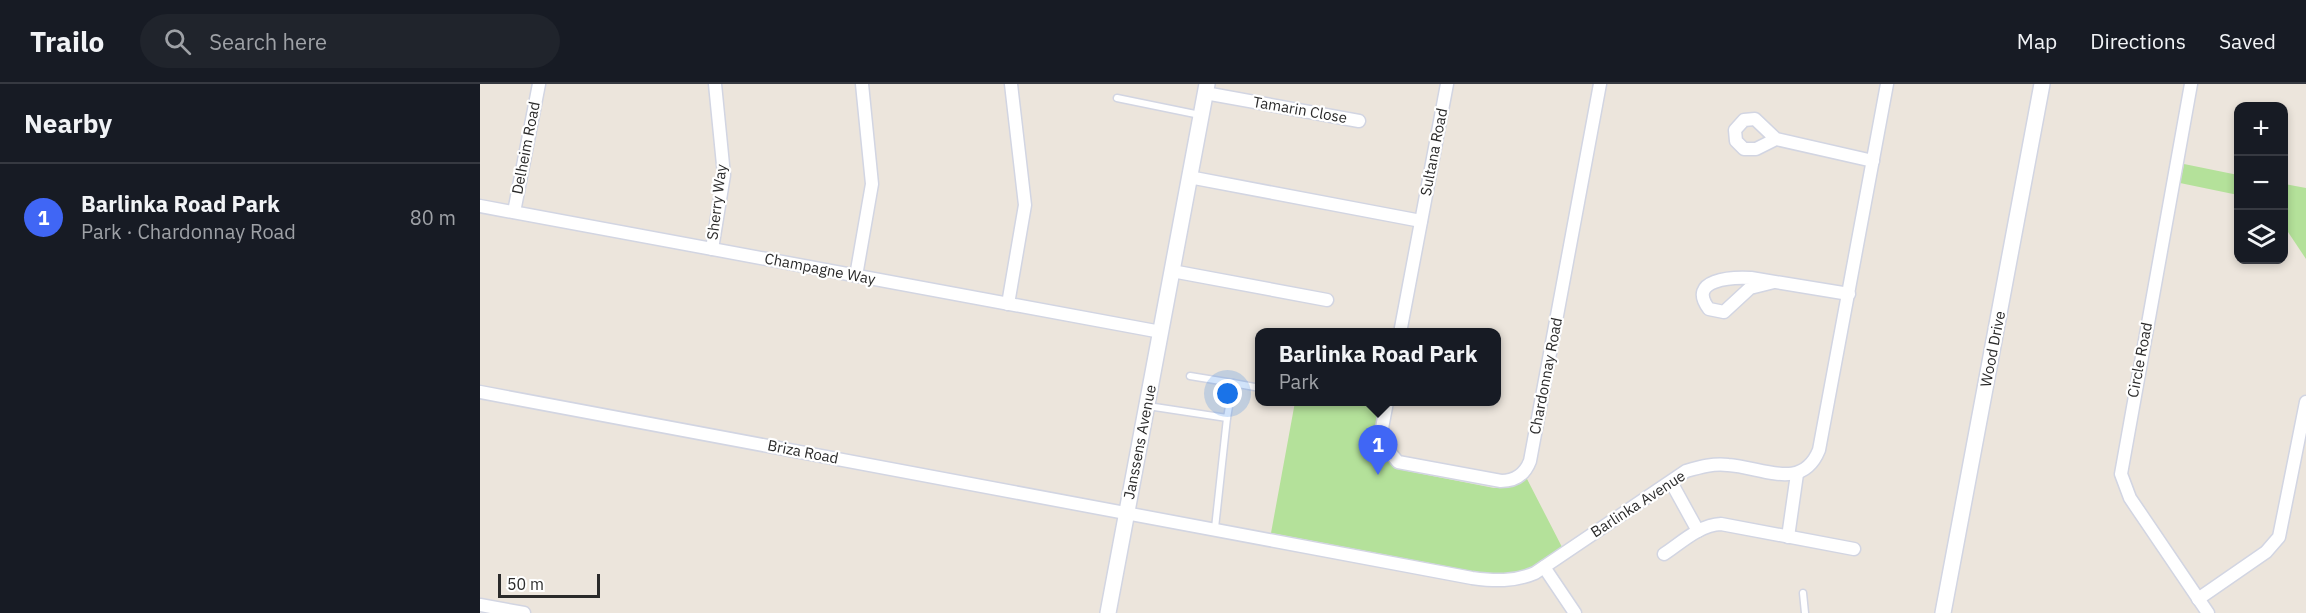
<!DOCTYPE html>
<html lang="en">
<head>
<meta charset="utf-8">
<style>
	:root { --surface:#171b24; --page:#20242c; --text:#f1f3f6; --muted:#9ea1a6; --line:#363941; --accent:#4066f5 }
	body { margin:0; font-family:"IBM Plex Sans",sans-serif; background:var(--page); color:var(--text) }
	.controls { position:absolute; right:18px; top:18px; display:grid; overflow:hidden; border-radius:12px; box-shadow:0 3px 9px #0003 }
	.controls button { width:54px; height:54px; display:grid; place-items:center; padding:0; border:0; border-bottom:2px solid var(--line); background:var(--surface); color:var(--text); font:30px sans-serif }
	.scale { position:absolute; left:18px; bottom:15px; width:102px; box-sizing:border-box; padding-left:6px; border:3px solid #2a2a2a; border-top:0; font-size:16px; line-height:21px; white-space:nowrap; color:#2a2a2a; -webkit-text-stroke:4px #fff; paint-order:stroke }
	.you { position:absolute; left:748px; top:310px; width:21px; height:21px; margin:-15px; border:4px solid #fff; border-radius:50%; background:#1a73e8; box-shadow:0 0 0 9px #1a73e833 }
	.badge { display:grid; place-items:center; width:39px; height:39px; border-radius:50%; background:var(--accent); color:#fff; font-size:20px; font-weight:700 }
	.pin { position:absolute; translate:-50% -50px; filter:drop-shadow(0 2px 3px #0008) }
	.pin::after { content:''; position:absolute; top:32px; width:21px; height:18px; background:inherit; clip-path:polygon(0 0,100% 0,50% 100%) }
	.popup { position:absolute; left:775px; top:244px; width:246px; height:78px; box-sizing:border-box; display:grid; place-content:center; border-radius:12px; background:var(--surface); filter:drop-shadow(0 2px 4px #0005); font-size:20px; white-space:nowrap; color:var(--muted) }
	.popup b { font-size:22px; color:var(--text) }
	.popup::after { content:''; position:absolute; left:50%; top:100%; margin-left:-12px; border:12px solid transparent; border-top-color:var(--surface) }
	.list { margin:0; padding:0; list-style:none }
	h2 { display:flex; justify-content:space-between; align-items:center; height:78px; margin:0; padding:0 24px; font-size:26px }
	h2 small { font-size:20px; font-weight:400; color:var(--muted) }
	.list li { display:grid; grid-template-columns:39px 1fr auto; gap:18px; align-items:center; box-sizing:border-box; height:108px; padding:0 24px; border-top:2px solid var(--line) }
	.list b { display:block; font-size:22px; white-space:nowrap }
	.list p { margin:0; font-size:20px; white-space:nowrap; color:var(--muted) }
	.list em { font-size:20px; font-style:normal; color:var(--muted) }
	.icon { flex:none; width:33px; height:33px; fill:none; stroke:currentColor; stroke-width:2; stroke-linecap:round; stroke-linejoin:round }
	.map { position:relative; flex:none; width:1826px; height:529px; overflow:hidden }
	header { display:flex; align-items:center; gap:36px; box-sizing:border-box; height:84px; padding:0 30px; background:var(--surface); border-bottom:2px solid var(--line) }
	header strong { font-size:28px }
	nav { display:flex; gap:33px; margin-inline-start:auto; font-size:21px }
	.search { width:420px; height:54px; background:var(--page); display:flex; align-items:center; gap:15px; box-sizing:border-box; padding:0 21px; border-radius:33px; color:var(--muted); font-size:22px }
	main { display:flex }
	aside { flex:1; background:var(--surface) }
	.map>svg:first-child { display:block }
	.green { fill:#b4e19a }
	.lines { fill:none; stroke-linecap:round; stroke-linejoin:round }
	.service-casing { stroke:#d2d5e2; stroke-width:9 }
	.minor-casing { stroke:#d2d5e2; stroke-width:15 }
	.tertiary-casing { stroke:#d2d5e2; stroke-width:18 }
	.service { stroke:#fff; stroke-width:6 }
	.minor { stroke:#fff; stroke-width:12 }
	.tertiary { stroke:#fff; stroke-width:15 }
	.labels { text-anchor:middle; stroke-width:4.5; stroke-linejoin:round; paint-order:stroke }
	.street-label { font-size:15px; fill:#2a2a2a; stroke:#fff }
</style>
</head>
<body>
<header>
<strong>Trailo</strong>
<div class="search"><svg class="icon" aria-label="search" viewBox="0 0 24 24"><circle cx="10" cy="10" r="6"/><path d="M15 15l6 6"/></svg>Search here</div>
<nav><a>Map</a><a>Directions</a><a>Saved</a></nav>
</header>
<main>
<aside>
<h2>Nearby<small></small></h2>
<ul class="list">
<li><span class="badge">1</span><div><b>Barlinka Road Park</b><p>Park · Chardonnay Road</p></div><em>80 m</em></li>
</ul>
</aside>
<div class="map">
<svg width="1826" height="529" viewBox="0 0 1826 529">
	<rect width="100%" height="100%" fill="#ece5dc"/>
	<g class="green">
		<polygon points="1704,80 1758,91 1758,111 1700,99"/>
		<polygon points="1804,100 1826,104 1826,175 1804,142"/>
		<polygon points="815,318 902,318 896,359 902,372 917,385 1014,404 1031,403 1046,393 1083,465 1044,487 1013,491 791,449"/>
	</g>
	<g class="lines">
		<defs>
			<g id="service">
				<polyline points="637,14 720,31"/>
				<polyline points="710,292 753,299"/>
				<polyline points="668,322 747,334 753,299 780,304"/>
				<polyline points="735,444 747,334"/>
				<polyline points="1323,509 1325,529"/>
			</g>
			<g id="minor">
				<polyline points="1711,0 1641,390 1650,414 1728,529"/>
				<polyline points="725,9 879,37"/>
				<polyline points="1296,55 1276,65 1264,65 1256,57 1255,46 1264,36 1275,35 1296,55 1393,77"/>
				<polyline points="709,93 941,137"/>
				<polyline points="0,122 681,248"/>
				<polyline points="34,128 59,0"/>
				<polyline points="232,165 244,91 235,0"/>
				<polyline points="692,187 847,216"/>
				<polyline points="376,192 392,100 382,0"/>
				<path d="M1294,198L1270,204L1244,228L1229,225C1206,195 1253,193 1271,194L1369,210"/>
				<polyline points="528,220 545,121 531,0"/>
				<polyline points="920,249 967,0"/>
				<path d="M0,308L992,494C1014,497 1034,498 1055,489L1206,387C1220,383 1234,379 1248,381C1282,383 1322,408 1339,366L1407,0"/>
				<path d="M907,318L902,344L903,360L918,378L1021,397C1036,397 1045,390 1050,377L1120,0"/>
				<polyline points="1191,398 1218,447"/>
				<polyline points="1308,453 1317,390"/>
				<path d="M1184,470C1201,459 1219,441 1241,440L1374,465"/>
				<polyline points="1064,483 1095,529"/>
				<polyline points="1718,515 1786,468 1799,453 1826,318"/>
				<polyline points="0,521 44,529"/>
			</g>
			<g id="tertiary">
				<polyline points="628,529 727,0"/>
				<polyline points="1463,529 1562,0"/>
			</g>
		</defs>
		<use href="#service" class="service-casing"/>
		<use href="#minor" class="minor-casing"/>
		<use href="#tertiary" class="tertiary-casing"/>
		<use href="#service" class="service"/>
		<use href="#minor" class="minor"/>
		<use href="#tertiary" class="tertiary"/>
	</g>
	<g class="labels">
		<g class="street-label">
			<text transform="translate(820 26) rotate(10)" y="5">Tamarin Close</text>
			<text transform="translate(46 64) rotate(-79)" y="5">Delheim Road</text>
			<text transform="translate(954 68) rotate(-79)" y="5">Sultana Road</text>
			<text transform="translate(237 118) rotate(-83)" y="5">Sherry Way</text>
			<text transform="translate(340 185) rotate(11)" y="5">Champagne Way</text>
			<text transform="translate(1513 265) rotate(-79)" y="5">Wood Drive</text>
			<text transform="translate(1660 276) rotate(-79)" y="5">Circle Road</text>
			<text transform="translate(1066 292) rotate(-79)" y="5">Chardonnay Road</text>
			<text transform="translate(660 358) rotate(-79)" y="5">Janssens Avenue</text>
			<text transform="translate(323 368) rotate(11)" y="5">Briza Road</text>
			<text transform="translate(1158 420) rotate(-33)" y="5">Barlinka Avenue</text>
		</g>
	</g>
</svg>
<div class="controls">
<button>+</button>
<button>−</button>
<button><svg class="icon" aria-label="layers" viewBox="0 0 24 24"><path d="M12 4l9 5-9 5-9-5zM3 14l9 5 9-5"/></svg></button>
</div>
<div class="scale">50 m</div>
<div class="you"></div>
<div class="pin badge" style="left:898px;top:391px">1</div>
<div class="popup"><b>Barlinka Road Park</b>Park</div>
</div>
</main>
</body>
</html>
